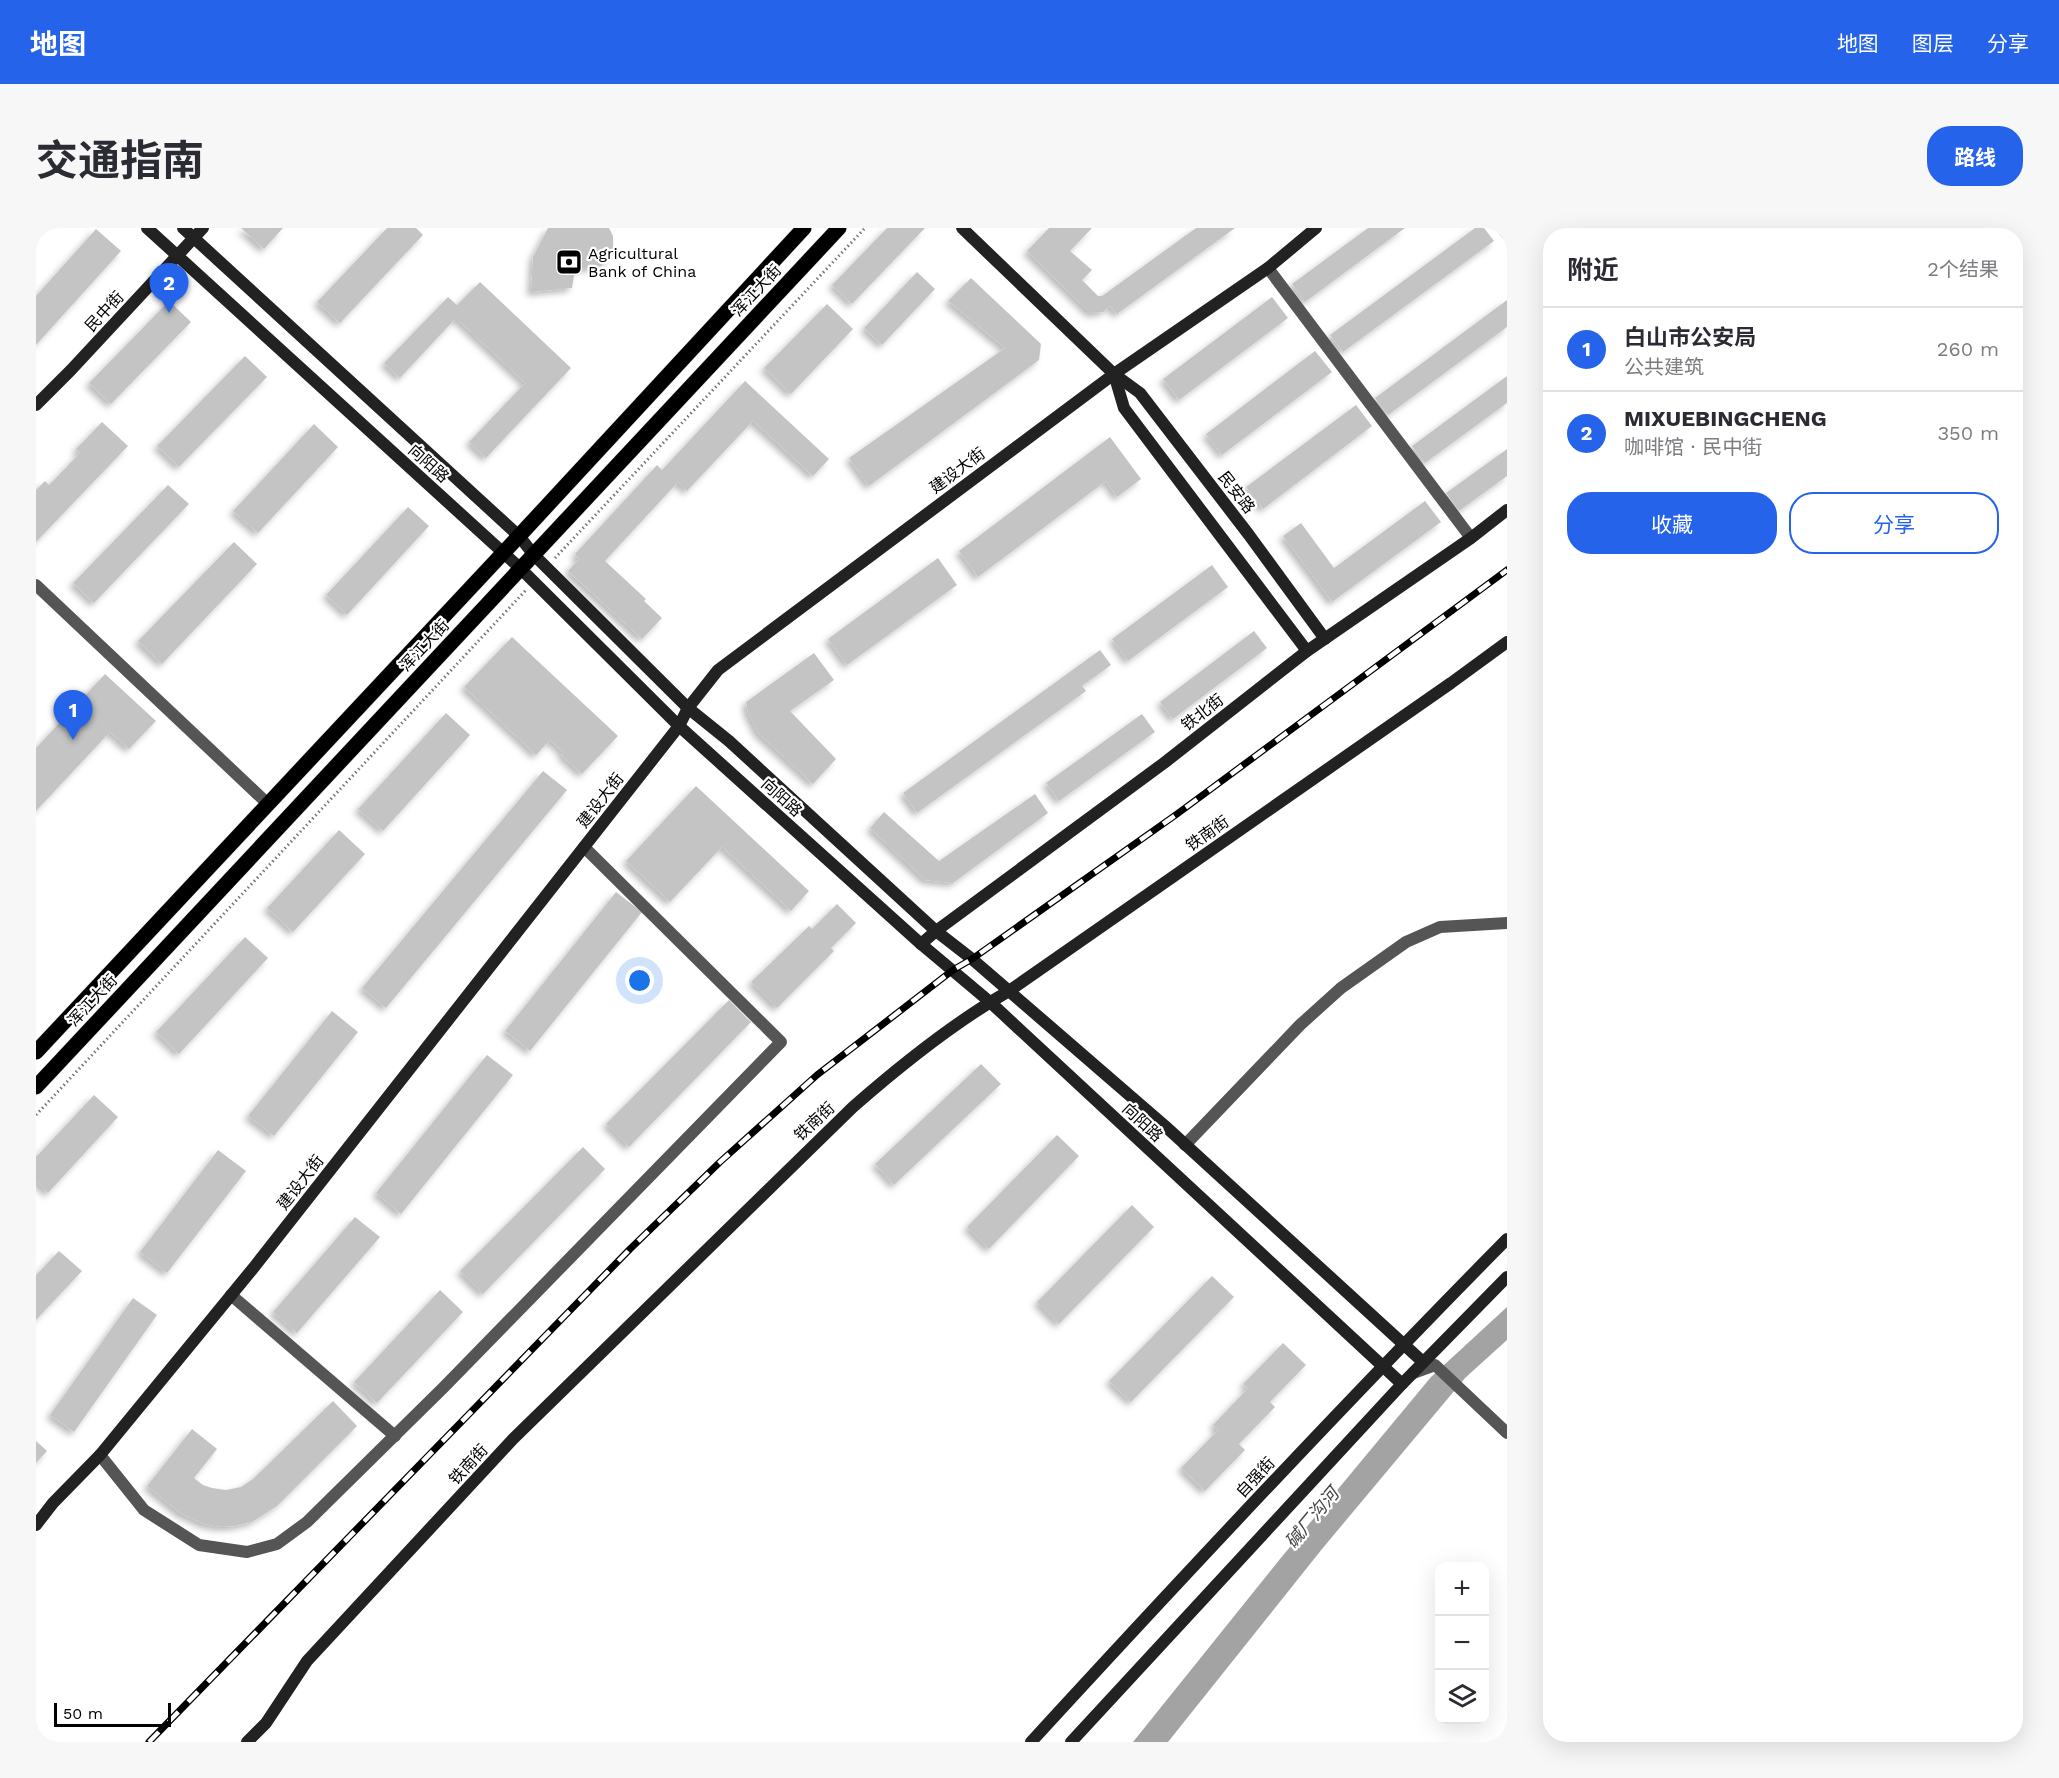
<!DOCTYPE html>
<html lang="zh">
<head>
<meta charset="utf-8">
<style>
	:root { --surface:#fff; --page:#f7f7f7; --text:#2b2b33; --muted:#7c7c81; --line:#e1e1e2; --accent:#2563eb }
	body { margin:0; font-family:"Work Sans","Noto Sans SC",sans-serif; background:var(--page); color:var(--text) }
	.controls { position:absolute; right:18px; bottom:18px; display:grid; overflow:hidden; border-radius:12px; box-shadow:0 6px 24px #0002 }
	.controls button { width:54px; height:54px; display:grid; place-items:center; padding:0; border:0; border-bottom:2px solid var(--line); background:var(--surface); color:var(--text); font:30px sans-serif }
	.scale { position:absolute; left:18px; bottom:15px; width:117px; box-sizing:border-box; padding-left:6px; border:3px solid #000; border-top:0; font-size:16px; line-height:21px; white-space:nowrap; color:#000; -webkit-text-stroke:4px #fff; paint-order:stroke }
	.you { position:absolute; left:604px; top:753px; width:21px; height:21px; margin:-15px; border:4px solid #fff; border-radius:50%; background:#1a73e8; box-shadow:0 0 0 9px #1a73e833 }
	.badge { display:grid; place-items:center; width:39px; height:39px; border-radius:50%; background:var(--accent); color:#fff; font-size:20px; font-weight:700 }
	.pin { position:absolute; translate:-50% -50px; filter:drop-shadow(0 2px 3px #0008) }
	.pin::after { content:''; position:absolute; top:32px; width:21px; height:18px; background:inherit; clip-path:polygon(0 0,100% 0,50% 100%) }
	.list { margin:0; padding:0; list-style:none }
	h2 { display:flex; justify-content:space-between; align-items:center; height:78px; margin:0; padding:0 24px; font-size:26px }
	h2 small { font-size:20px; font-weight:400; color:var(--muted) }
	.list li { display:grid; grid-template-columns:39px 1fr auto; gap:18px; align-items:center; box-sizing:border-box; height:84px; padding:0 24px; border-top:2px solid var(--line) }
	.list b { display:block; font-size:22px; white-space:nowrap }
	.list p { margin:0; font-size:20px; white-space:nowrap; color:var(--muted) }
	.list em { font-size:20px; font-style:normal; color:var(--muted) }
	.actions { display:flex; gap:12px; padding:18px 24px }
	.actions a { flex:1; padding:14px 0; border:2px solid var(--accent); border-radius:24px; text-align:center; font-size:21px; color:var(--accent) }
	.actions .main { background:var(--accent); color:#fff }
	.icon { flex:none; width:33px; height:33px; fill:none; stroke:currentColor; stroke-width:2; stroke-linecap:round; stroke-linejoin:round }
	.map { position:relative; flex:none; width:1471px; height:1514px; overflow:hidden; border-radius:24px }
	header { display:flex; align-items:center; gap:36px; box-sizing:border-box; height:84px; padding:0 30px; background:var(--accent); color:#fff }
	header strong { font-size:28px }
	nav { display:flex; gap:33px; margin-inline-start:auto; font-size:21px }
	.intro { display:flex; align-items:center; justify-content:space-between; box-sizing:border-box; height:144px; padding:0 36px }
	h1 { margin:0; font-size:42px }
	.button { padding:15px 27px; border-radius:24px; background:var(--accent); color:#fff; font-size:21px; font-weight:700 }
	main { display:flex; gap:36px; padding:0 36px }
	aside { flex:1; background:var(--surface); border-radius:24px; box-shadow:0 6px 24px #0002 }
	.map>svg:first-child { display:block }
	.water { fill:#a3a3a3 }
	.building { fill:#c4c4c4; filter:url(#shadow) }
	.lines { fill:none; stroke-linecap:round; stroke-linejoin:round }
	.primary-casing { stroke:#dbdbdb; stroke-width:16 }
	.path { stroke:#777; stroke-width:3; stroke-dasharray:1.5 3; stroke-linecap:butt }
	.street { stroke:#555; stroke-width:12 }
	.secondary { stroke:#222; stroke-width:12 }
	.primary { stroke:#000; stroke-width:15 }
	.rail-casing { stroke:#000; stroke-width:7 }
	.rail { stroke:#fff; stroke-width:4.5; stroke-dasharray:14; stroke-linecap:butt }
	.labels { text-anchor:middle; stroke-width:4.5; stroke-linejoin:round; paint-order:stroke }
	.poi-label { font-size:16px; fill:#000; stroke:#fff; text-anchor:start }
	.street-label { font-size:16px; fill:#000; stroke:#fff }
	.water-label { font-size:18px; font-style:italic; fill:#444; stroke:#fff }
</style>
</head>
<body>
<header>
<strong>地图</strong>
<nav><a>地图</a><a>图层</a><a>分享</a></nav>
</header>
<div class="intro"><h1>交通指南</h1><a class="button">路线</a></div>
<main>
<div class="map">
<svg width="1471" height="1514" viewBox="0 0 1471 1514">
	<defs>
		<filter id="shadow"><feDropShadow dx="-4" dy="4" stdDeviation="3" flood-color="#0004"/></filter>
	</defs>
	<rect width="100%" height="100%" fill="#fff"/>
	<polygon class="water" points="1471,1079 1471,1112 1429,1150 1286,1321 1132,1514 1097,1514 1244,1331 1395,1149"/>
	<g class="building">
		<polygon points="205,0 247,0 228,21"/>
		<polygon points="351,0 380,0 387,7 304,95 281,74"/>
		<polygon points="512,0 573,0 577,8 577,20 574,30 565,38 539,41 536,60 495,64 497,29"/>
		<polygon points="851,0 889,0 816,76 796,57"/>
		<polygon points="1013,0 1056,0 1034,23 1056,42 1046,52 1062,68 1066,68 1160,0 1199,0 1081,86 1074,78 1067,84 1054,85 991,23"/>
		<polygon points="1332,0 1369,0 1269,74 1256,56"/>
		<polygon points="1439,0 1448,0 1458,13 1307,124 1294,107"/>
		<polygon points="60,1 85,23 0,117 0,68"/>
		<polygon points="881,44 899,61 846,117 828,100"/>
		<polygon points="935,50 1005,116 1003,132 833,258 813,230 969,120 912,73"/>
		<polygon points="444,54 535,140 450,230 433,214 489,155 420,90 364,150 348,135 412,69 421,77"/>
		<polygon points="1236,69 1252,90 1143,172 1127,151"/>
		<polygon points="1471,72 1471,99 1352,187 1339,170"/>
		<polygon points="133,73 155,94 75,176 53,155"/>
		<polygon points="791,76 817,101 755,166 728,140"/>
		<polygon points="1279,123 1296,144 1186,227 1170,206"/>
		<polygon points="209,128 231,149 143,239 121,218"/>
		<polygon points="1471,148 1471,175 1389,235 1376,218"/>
		<polygon points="709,153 793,231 777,248 717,193 651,263 642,254 569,333 610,371 608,373 626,390 606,411 532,343 543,331 539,326 621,237 626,242"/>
		<polygon points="1320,177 1336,198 1227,281 1210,259"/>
		<polygon points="66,194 92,218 0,314 0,262 9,253 13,257 44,225 40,221"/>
		<polygon points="278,196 302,219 222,305 197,283"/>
		<polygon points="1074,209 1105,251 1081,269 1070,253 942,349 923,323"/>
		<polygon points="1471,221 1471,248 1423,283 1410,265"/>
		<polygon points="132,257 153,276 58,375 37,355"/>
		<polygon points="1389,273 1405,294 1296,374 1247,308 1265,295 1298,340"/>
		<polygon points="372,279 393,298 311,387 290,367"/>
		<polygon points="198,314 221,336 126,436 102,413"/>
		<polygon points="902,330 921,357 811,437 792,411"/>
		<polygon points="1176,337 1192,359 1092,433 1076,411"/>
		<polygon points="1218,403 1231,420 1137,491 1124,474"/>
		<polygon points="476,409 582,508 546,546 525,527 528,525 514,512 500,527 428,459"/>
		<polygon points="1064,422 1075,437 1046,458 1050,463 881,585 867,565"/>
		<polygon points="778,425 798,452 754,483 800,531 777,556 722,505 712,485 710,474"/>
		<polygon points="69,446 120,493 93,521 74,504 0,583 0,520"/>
		<polygon points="410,485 434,507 347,603 322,581"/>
		<polygon points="1106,486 1119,504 1023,573 1010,555"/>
		<polygon points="507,543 531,562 350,780 326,760"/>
		<polygon points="660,558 773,663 755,683 686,619 634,674 590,633"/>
		<polygon points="999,566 1012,585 917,655 889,652 834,600 848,584 903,633"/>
		<polygon points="303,602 329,626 257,704 231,680"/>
		<polygon points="580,664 606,684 494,823 469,803"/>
		<polygon points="801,676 820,695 795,720 798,723 741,780 715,754 773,698 776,701"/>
		<polygon points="209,709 232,730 143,826 120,804"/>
		<polygon points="693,772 715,794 593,919 570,896"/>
		<polygon points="296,783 322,804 238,908 212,888"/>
		<polygon points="451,827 477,847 365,986 340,965"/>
		<polygon points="945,836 965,856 858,957 839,936"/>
		<polygon points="58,867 82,889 12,965 0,953 0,929"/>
		<polygon points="1021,907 1043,928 953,1021 931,999"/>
		<polygon points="547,919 569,941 447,1066 424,1043"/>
		<polygon points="182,922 210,943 131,1045 104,1024"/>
		<polygon points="1096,977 1118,999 1023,1096 1001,1074"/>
		<polygon points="319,989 344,1009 261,1105 237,1084"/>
		<polygon points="23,1023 46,1043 0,1092 0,1047"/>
		<polygon points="1176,1048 1198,1069 1095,1174 1073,1153"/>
		<polygon points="404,1062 427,1084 341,1175 318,1154"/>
		<polygon points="97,1070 121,1087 38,1204 14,1187"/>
		<polygon points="1247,1115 1270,1137 1234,1174 1239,1179 1203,1216 1209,1222 1169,1263 1145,1240 1182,1202 1177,1197 1212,1160 1207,1156"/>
		<polygon points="297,1173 321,1198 241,1278 216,1294 199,1298 185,1299 168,1296 144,1285 111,1258 156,1201 181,1221 158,1250 167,1257 176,1260 190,1262 205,1259 217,1251"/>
		<polygon points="0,1213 11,1223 0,1235"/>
	</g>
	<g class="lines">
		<defs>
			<g id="primary">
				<polyline points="0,824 483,308 768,0"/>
				<polyline points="0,859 803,0"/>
			</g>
		</defs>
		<use href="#primary" class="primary-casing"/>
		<g class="path">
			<polyline points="519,330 829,0"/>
			<polyline points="0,887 490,362"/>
		</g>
		<g class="street">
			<polyline points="1466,0 1471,6"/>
			<polyline points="1232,40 1435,310"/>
			<polyline points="0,357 232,576"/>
			<polyline points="1149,917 1264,797 1305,760 1370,714 1404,699 1471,695"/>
			<polyline points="195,1067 359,1208"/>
			<polyline points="1377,1145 1399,1137 1471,1205"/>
			<polyline points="64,1227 108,1282 163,1317 211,1324 241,1316 271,1294 408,1159 745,814 548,619"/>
		</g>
		<g class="secondary">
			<polyline points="111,0 484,340 643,498 885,716 954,774 1366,1156"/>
			<polyline points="147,0 483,308 498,327 652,480 693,513 900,703 936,731 1129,898 1387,1134"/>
			<polyline points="926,0 1078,146 1104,165 1213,307 1289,411"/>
			<polyline points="1078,146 1088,180 1271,423"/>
			<polyline points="0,177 35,142 167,0"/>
			<polyline points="885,716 900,703 1128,535 1271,423 1435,310 1471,282"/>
			<polyline points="0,1297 17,1275 64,1227 219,1038 643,498 652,480 682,442 1078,146 1232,40 1280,0"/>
			<path d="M211,1514L230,1495L271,1433L477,1211L817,879C866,836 917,795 973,763L1415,455L1471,414"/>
			<path d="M995,1514C1151,1344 1309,1175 1471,1011"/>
			<polyline points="1035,1514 1366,1156 1471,1049"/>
		</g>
		<use href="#primary" class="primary"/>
		<defs>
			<polyline id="rail" points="113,1514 594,1021 684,934 781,847 917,742 936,731 1141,586 1471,342"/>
		</defs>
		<use href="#rail" class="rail-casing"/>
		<use href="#rail" class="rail"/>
	</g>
	<defs>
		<symbol id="bank-square" viewBox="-11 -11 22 22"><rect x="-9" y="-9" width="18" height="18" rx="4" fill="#000" stroke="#fff"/><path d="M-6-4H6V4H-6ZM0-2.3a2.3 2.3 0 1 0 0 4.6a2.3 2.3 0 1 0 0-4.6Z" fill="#fff"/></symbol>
	</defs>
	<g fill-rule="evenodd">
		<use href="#bank-square" x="518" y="19" width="30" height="30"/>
	</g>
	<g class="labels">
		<g class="poi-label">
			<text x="552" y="31">Agricultural<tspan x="552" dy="18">Bank of China</tspan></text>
		</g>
		<g class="street-label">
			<text transform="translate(720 62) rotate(-47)" y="6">浑江大街</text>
			<text transform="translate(68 83) rotate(-47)" y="6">民中街</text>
			<text transform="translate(393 235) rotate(42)" y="6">向阳路</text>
			<text transform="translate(921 242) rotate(-37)" y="6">建设大街</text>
			<text transform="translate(1201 264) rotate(52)" y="6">民安路</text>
			<text transform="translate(388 417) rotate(-47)" y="6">浑江大街</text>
			<text transform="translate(1166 484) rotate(-38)" y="6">铁北街</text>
			<text transform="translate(746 569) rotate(42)" y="6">向阳路</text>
			<text transform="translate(564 572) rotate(-52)" y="6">建设大街</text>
			<text transform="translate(1171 605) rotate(-35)" y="6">铁南街</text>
			<text transform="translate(56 772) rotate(-47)" y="6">浑江大街</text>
			<text transform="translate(778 893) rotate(-43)" y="6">铁南街</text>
			<text transform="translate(1107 894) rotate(43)" y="6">向阳路</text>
			<text transform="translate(264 954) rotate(-52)" y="6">建设大街</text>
			<text transform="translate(432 1236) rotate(-47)" y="6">铁南街</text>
			<text transform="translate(1219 1249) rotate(-47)" y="6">自强街</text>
		</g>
		<g class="water-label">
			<text transform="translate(1276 1290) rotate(-50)" y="6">碱厂沟河</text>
		</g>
	</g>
</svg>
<div class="controls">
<button>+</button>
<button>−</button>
<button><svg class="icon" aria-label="layers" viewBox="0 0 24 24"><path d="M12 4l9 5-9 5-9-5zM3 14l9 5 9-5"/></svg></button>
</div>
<div class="scale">50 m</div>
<div class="you"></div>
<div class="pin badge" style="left:37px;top:512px">1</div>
<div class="pin badge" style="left:133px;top:85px">2</div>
</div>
<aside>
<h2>附近<small>2个结果</small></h2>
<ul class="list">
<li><span class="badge">1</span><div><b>白山市公安局</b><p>公共建筑</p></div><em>260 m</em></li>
<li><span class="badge">2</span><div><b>MIXUEBINGCHENG</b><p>咖啡馆 · 民中街</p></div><em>350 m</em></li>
</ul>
<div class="actions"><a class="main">收藏</a><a>分享</a></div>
</aside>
</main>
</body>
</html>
